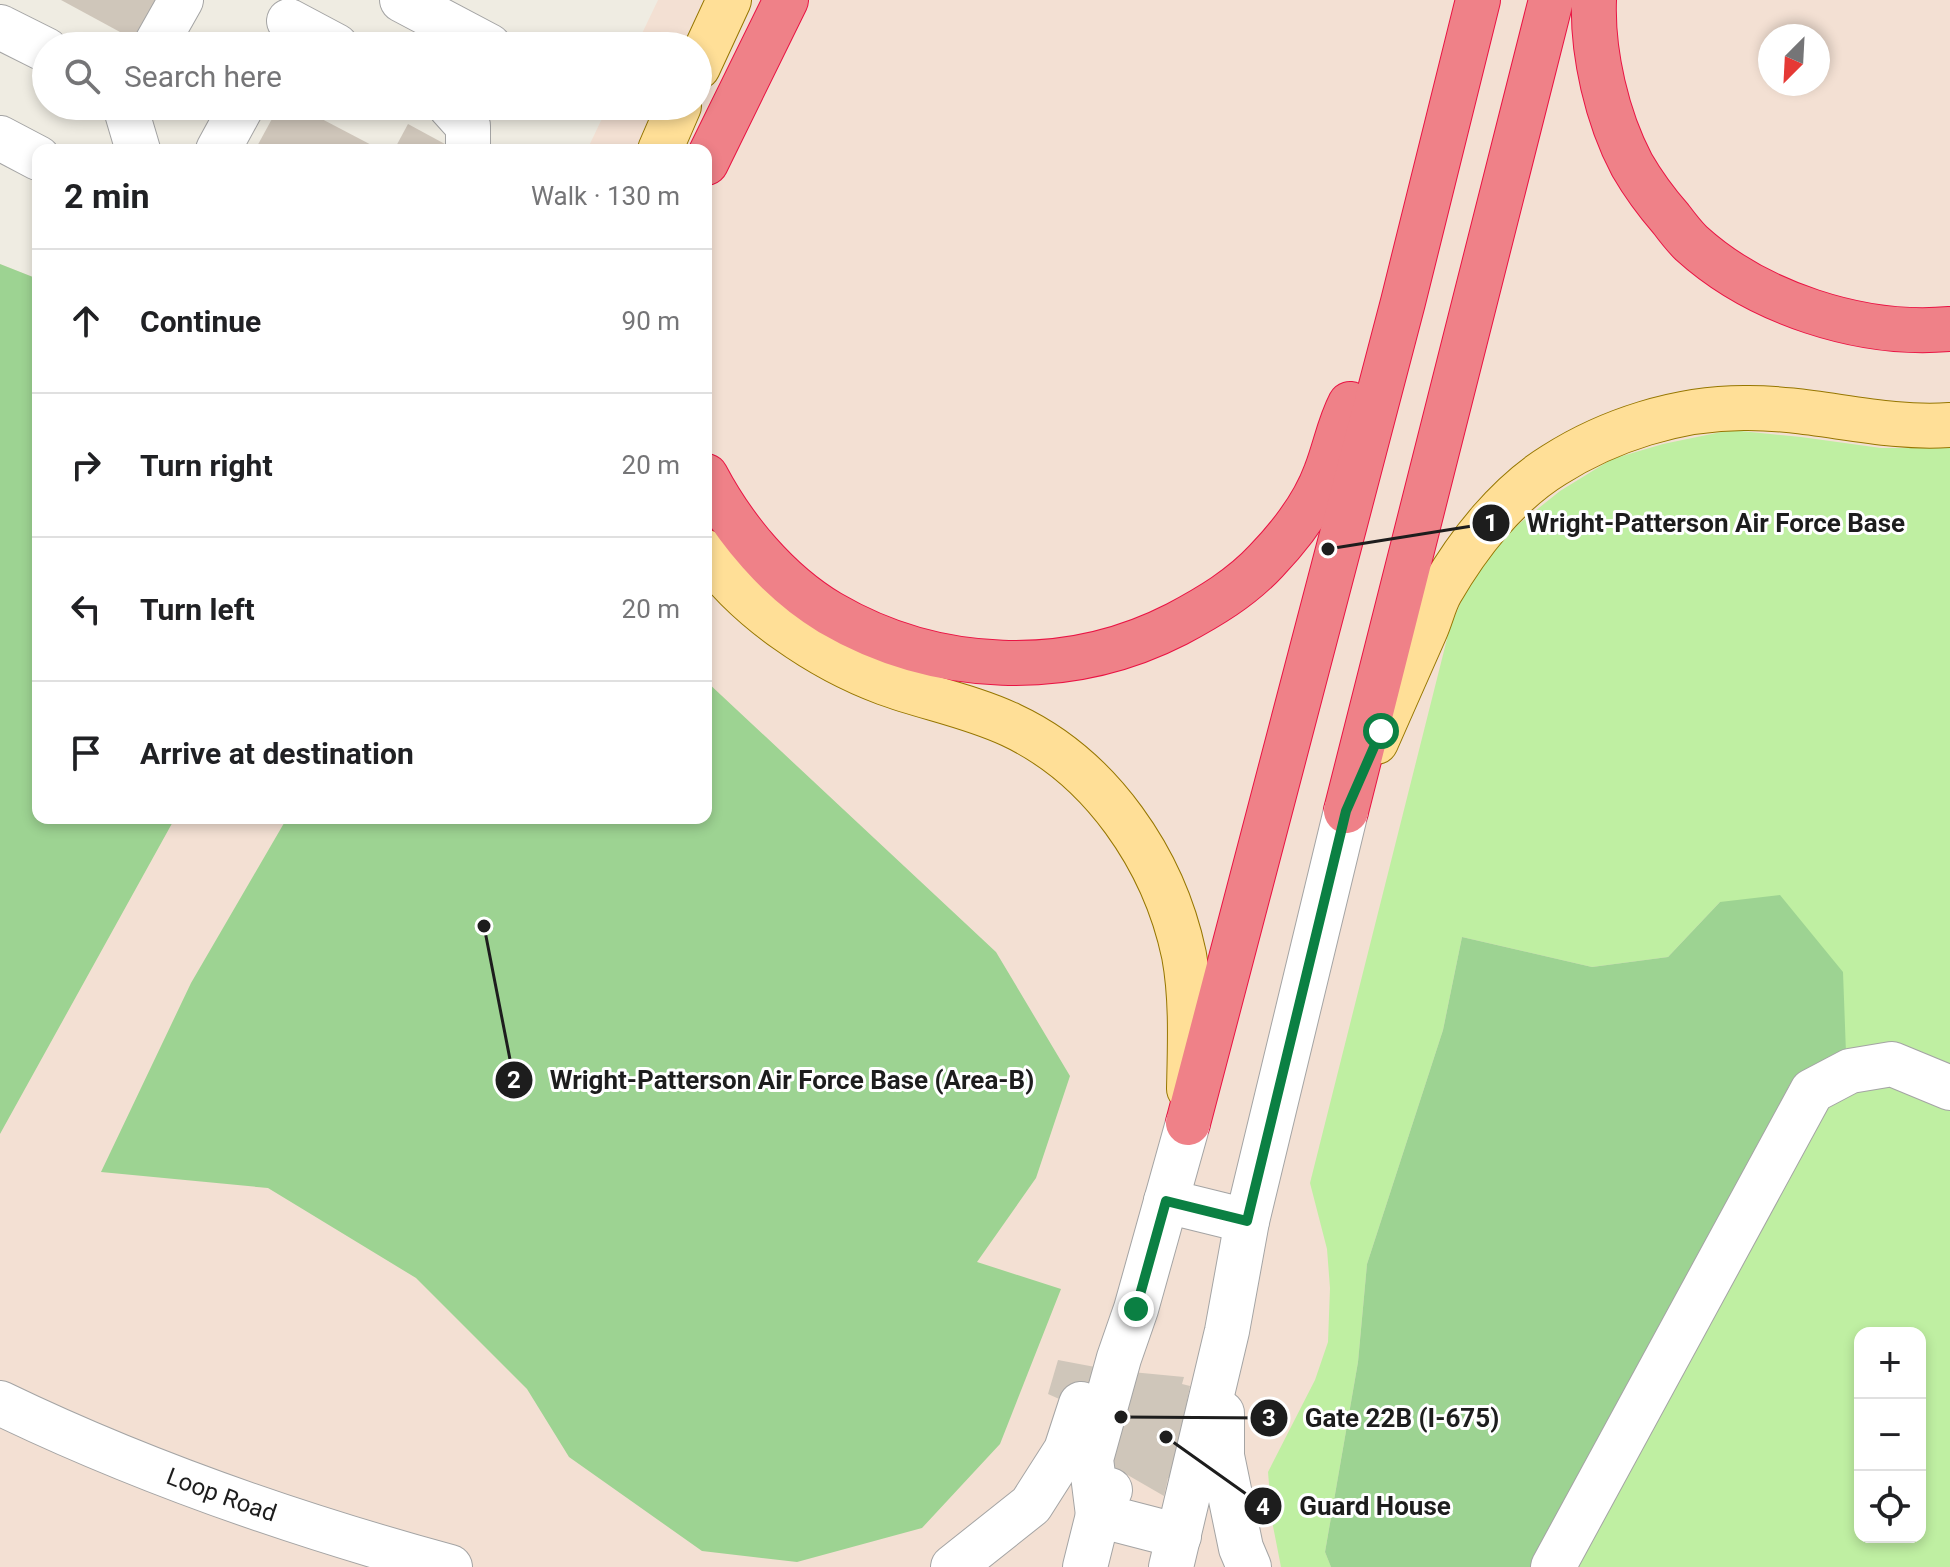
<!DOCTYPE html>
<html lang="en">
<head>
<meta charset="utf-8">
<style>
	:root { --surface:#fff; --page:#f2f2f2; --text:#202124; --muted:#757577; --line:#e0e0e0 }
	body { margin:0; font-family:Roboto,sans-serif; background:var(--page); color:var(--text) }
	.controls { position:absolute; right:24px; bottom:24px; display:grid; overflow:hidden; border-radius:16px; box-shadow:0 4px 12px #0003 }
	.controls button { width:72px; height:72px; display:grid; place-items:center; padding:0; border:0; border-bottom:2px solid var(--line); background:var(--surface); color:var(--text); font:40px sans-serif }
	.compass { position:absolute; left:1758px; top:24px; width:72px; height:72px; border-radius:50%; background:var(--surface); box-shadow:0 4px 12px #0003; rotate:204deg }
	.stop { position:absolute; width:24px; height:24px; margin:-18px; border:6px solid #0b8043; border-radius:50%; background:#fff }
	.stop.end { background:#0b8043; border-color:#fff; box-shadow:0 2px 8px #0008 }
	.list { margin:0; padding:0; list-style:none }
	h2 { display:flex; justify-content:space-between; align-items:center; height:104px; margin:0; padding:0 32px; font-size:34px }
	h2 small { font-size:26px; font-weight:400; color:var(--muted) }
	.list li { display:grid; grid-template-columns:52px 1fr auto; gap:24px; align-items:center; box-sizing:border-box; height:144px; padding:0 32px; border-top:2px solid var(--line) }
	.list b { display:block; font-size:30px; white-space:nowrap }
	.list em { font-size:26px; font-style:normal; color:var(--muted) }
	.icon { flex:none; width:44px; height:44px; fill:none; stroke:currentColor; stroke-width:2; stroke-linecap:round; stroke-linejoin:round }
	.map { position:relative; flex:none; width:1950px; height:1567px; overflow:hidden }
	.search { position:absolute; background:var(--surface); box-shadow:0 4px 12px #0003; left:32px; top:32px; width:680px; height:88px; display:flex; align-items:center; gap:20px; box-sizing:border-box; padding:0 28px; border-radius:44px; color:var(--muted); font-size:30px }
	.panel { position:absolute; background:var(--surface); box-shadow:0 4px 12px #0003; left:32px; top:144px; width:680px; height:680px; border-radius:16px }
	.map>svg:first-child { display:block }
	.military { fill:#f3e0d3; fill-rule:evenodd }
	.grass { fill:#bfefa2; fill-rule:evenodd }
	.forest { fill:#9dd392 }
	.building { fill:#cfc6ba }
	.lines { fill:none; stroke-linecap:round; stroke-linejoin:round }
	.minor-casing { stroke:#a4a4a4; stroke-width:46 }
	.major-casing { stroke:#967600; stroke-width:46 }
	.highway-casing { stroke:#e91343; stroke-width:46 }
	.minor { stroke:#fff; stroke-width:44 }
	.major { stroke:#ffdf97; stroke-width:44 }
	.highway { stroke:#ef8188; stroke-width:44 }
	.route { stroke:#0b8043; stroke-width:10 }
	.labels { text-anchor:middle; stroke-width:6; stroke-linejoin:round; paint-order:stroke }
	.street-label { font-size:24px; fill:#1d1d1d; stroke:#fff }
	.leader { fill:none; stroke:#1d1d1d; stroke-width:3 }
	.callout-dot { fill:#1d1d1d; stroke:#fff; stroke-width:3 }
	.mark-label { font-size:24px; text-anchor:middle; font-weight:bold; fill:#fff }
	.callout-label { font-size:26px; text-anchor:middle; font-weight:bold; fill:#1d1d1d; stroke:#fff; stroke-width:6; stroke-linejoin:round; paint-order:stroke }
</style>
</head>
<body>
<div class="map">
<svg width="1950" height="1567" viewBox="0 0 1950 1567">
	<rect width="100%" height="100%" fill="#efece2"/>
	<path class="military" d="M658,0H1950V1567H0V264L38,279V818H706V150H587L608,106H698V46H636ZM1770,36H1818V84H1770ZM1860,1333H1920V1537H1860Z"/>
	<g class="grass">
		<polygon points="1731,430 1801,437 1881,448 1950,448 1950,1075 1846,1053 1720,902 1668,957 1592,967 1462,937 1443,1030 1367,1264 1358,1362 1325,1552 1331,1567 1281,1567 1272,1521 1268,1472 1315,1380 1328,1342 1330,1288 1327,1249 1310,1183 1450,627 1467,589 1494,548 1520,523 1560,491 1612,459 1663,444"/>
		<path d="M1835,1085H1904L1950,1104V1567H1567ZM1860,1333H1920V1537H1860Z"/>
	</g>
	<g class="forest">
		<polygon points="0,264 38,279 38,818 175,818 0,1134"/>
		<polygon points="706,681 996,952 1070,1076 1036,1178 977,1262 1061,1289 1000,1444 922,1528 797,1562 702,1551 569,1457 527,1389 416,1278 268,1188 101,1172 191,983 287,818 706,818"/>
		<polygon points="1780,895 1843,972 1846,1053 1790,1084 1535,1567 1331,1567 1325,1552 1358,1362 1367,1264 1443,1030 1462,937 1592,967 1668,957 1720,902"/>
	</g>
	<g class="building">
		<polygon points="61,0 169,0 144,45"/>
		<polygon points="279,106 297,106 381,150 255,150"/>
		<polygon points="408,124 456,150 394,150"/>
		<polygon points="1058,1360 1111,1370 1184,1377 1182,1384 1190,1386 1187,1401 1190,1401 1172,1479 1168,1478 1164,1496 1055,1433 1066,1402 1048,1394"/>
	</g>
	<g class="lines">
		<defs>
			<g id="minor">
				<polyline points="402,0 489,46"/>
				<polyline points="289,21 336,46"/>
				<polyline points="0,27 46,50"/>
				<polyline points="155,46 181,0"/>
				<polyline points="125,106 138,150"/>
				<polyline points="450,106 468,126 468,150"/>
				<polyline points="0,138 38,158"/>
				<polyline points="218,150 242,106"/>
				<polyline points="1166,1201 1247,1221"/>
				<path id="s1" d="M0,1403C145,1473 296,1525 450,1567"/>
				<polyline points="1222,1413 1222,1456 1241,1548 1249,1567"/>
				<polyline points="1098,1515 1091,1459 1119,1358 1136,1309 1188,1123"/>
				<polyline points="1098,1515 1179,1536"/>
				<polyline points="953,1567 1031,1505 1066,1450 1081,1404"/>
				<polyline points="1085,1567 1098,1515 1110,1490"/>
				<polyline points="1171,1567 1227,1331 1247,1221 1346,811"/>
				<polyline points="1553,1567 1812,1091 1850,1071 1892,1064 1950,1088"/>
			</g>
			<g id="major">
				<polyline points="698,67 729,0"/>
				<polyline points="660,150 679,106"/>
				<path d="M706,552C746,609 820,659 885,683C926,698 971,706 1011,725C1101,767 1164,860 1184,955C1192,998 1190,1045 1189,1089"/>
				<path d="M1376,742C1392,705 1409,668 1425,631C1431,618 1434,603 1441,591C1468,544 1507,494 1554,465C1609,430 1678,408 1744,408C1813,407 1880,430 1950,425"/>
			</g>
			<g id="highway">
				<path d="M1594,0C1592,53 1607,118 1632,165C1643,184 1657,203 1671,219C1677,227 1684,236 1691,243C1757,303 1861,337 1950,329"/>
				<polyline points="706,163 786,0"/>
				<path d="M706,476C734,529 778,582 830,613C936,675 1068,680 1177,624C1209,607 1241,588 1266,561C1290,536 1314,505 1326,472C1335,449 1339,425 1350,404"/>
				<polyline points="1346,811 1551,0"/>
				<polyline points="1188,1123 1403,302 1478,0"/>
			</g>
		</defs>
		<use href="#minor" class="minor-casing"/>
		<use href="#major" class="major-casing"/>
		<use href="#highway" class="highway-casing"/>
		<use href="#minor" class="minor"/>
		<use href="#major" class="major"/>
		<use href="#highway" class="highway"/>
	</g>
	<g class="lines">
		<polyline class="route" points="1136,1309 1166,1201 1247,1221 1346,811 1381,731"/>
	</g>
	<g class="labels">
		<g class="street-label">
			<text dy="8" stroke="none"><textPath href="#s1" startOffset="240">Loop Road</textPath></text>
		</g>
	</g>
	<path class="leader" d="M1328 549L1491 523M484 926L514 1080M1121 1417L1269 1418M1166 1437L1263 1506"/>
	<g class="callout-dot">
		<circle cx="1328" cy="549" r="8"/>
		<circle cx="484" cy="926" r="8"/>
		<circle cx="1121" cy="1417" r="8"/>
		<circle cx="1166" cy="1437" r="8"/>
		<circle cx="1491" cy="523" r="20"/>
		<circle cx="514" cy="1080" r="20"/>
		<circle cx="1269" cy="1418" r="20"/>
		<circle cx="1263" cy="1506" r="20"/>
	</g>
	<g class="mark-label">
		<text x="1491" y="531">1</text>
		<text x="514" y="1088">2</text>
		<text x="1269" y="1426">3</text>
		<text x="1263" y="1515">4</text>
	</g>
	<g class="callout-label">
		<text x="1716" y="532">Wright-Patterson Air Force Base</text>
		<text x="792" y="1089">Wright-Patterson Air Force Base (Area-B)</text>
		<text x="1402" y="1427">Gate 22B (I-675)</text>
		<text x="1375" y="1515">Guard House</text>
	</g>
</svg>
<div class="controls">
<button>+</button>
<button>−</button>
<button><svg class="icon" aria-label="locate" viewBox="0 0 24 24"><circle cx="12" cy="12" r="6"/><path d="M12 2v4M12 18v4M2 12h4M18 12h4"/></svg></button>
</div>
<svg class="compass" viewBox="-18 -18 36 36"><path d="M0-13l5 13h-10z" fill="#e53935"/><path d="M0 13l5-13h-10z" fill="#757577"/></svg>
<div class="stop" style="left:1381px;top:731px"></div>
<div class="stop end" style="left:1136px;top:1309px"></div>
<div class="search"><svg class="icon" aria-label="search" viewBox="0 0 24 24"><circle cx="10" cy="10" r="6"/><path d="M15 15l6 6"/></svg>Search here</div>
<section class="panel">
<h2>2 min<small>Walk · 130 m</small></h2>
<ul class="list">
<li><svg class="icon" aria-label="ahead" viewBox="0 0 24 24"><path d="M12 20V5M6 11l6-6 6 6"/></svg><div><b>Continue</b></div><em>90 m</em></li>
<li><svg class="icon" aria-label="right" viewBox="0 0 24 24"><path d="M7 20v-9h11M14 6l5 5-5 5"/></svg><div><b>Turn right</b></div><em>20 m</em></li>
<li><svg class="icon" aria-label="left" viewBox="0 0 24 24"><path d="M17 20v-9H6M10 6l-5 5 5 5"/></svg><div><b>Turn left</b></div><em>20 m</em></li>
<li><svg class="icon" aria-label="arrive" viewBox="0 0 24 24"><path d="M6 21V4h12l-3 4 3 4H6"/></svg><div><b>Arrive at destination</b></div></li>
</ul>
</section>
</div>
</body>
</html>
